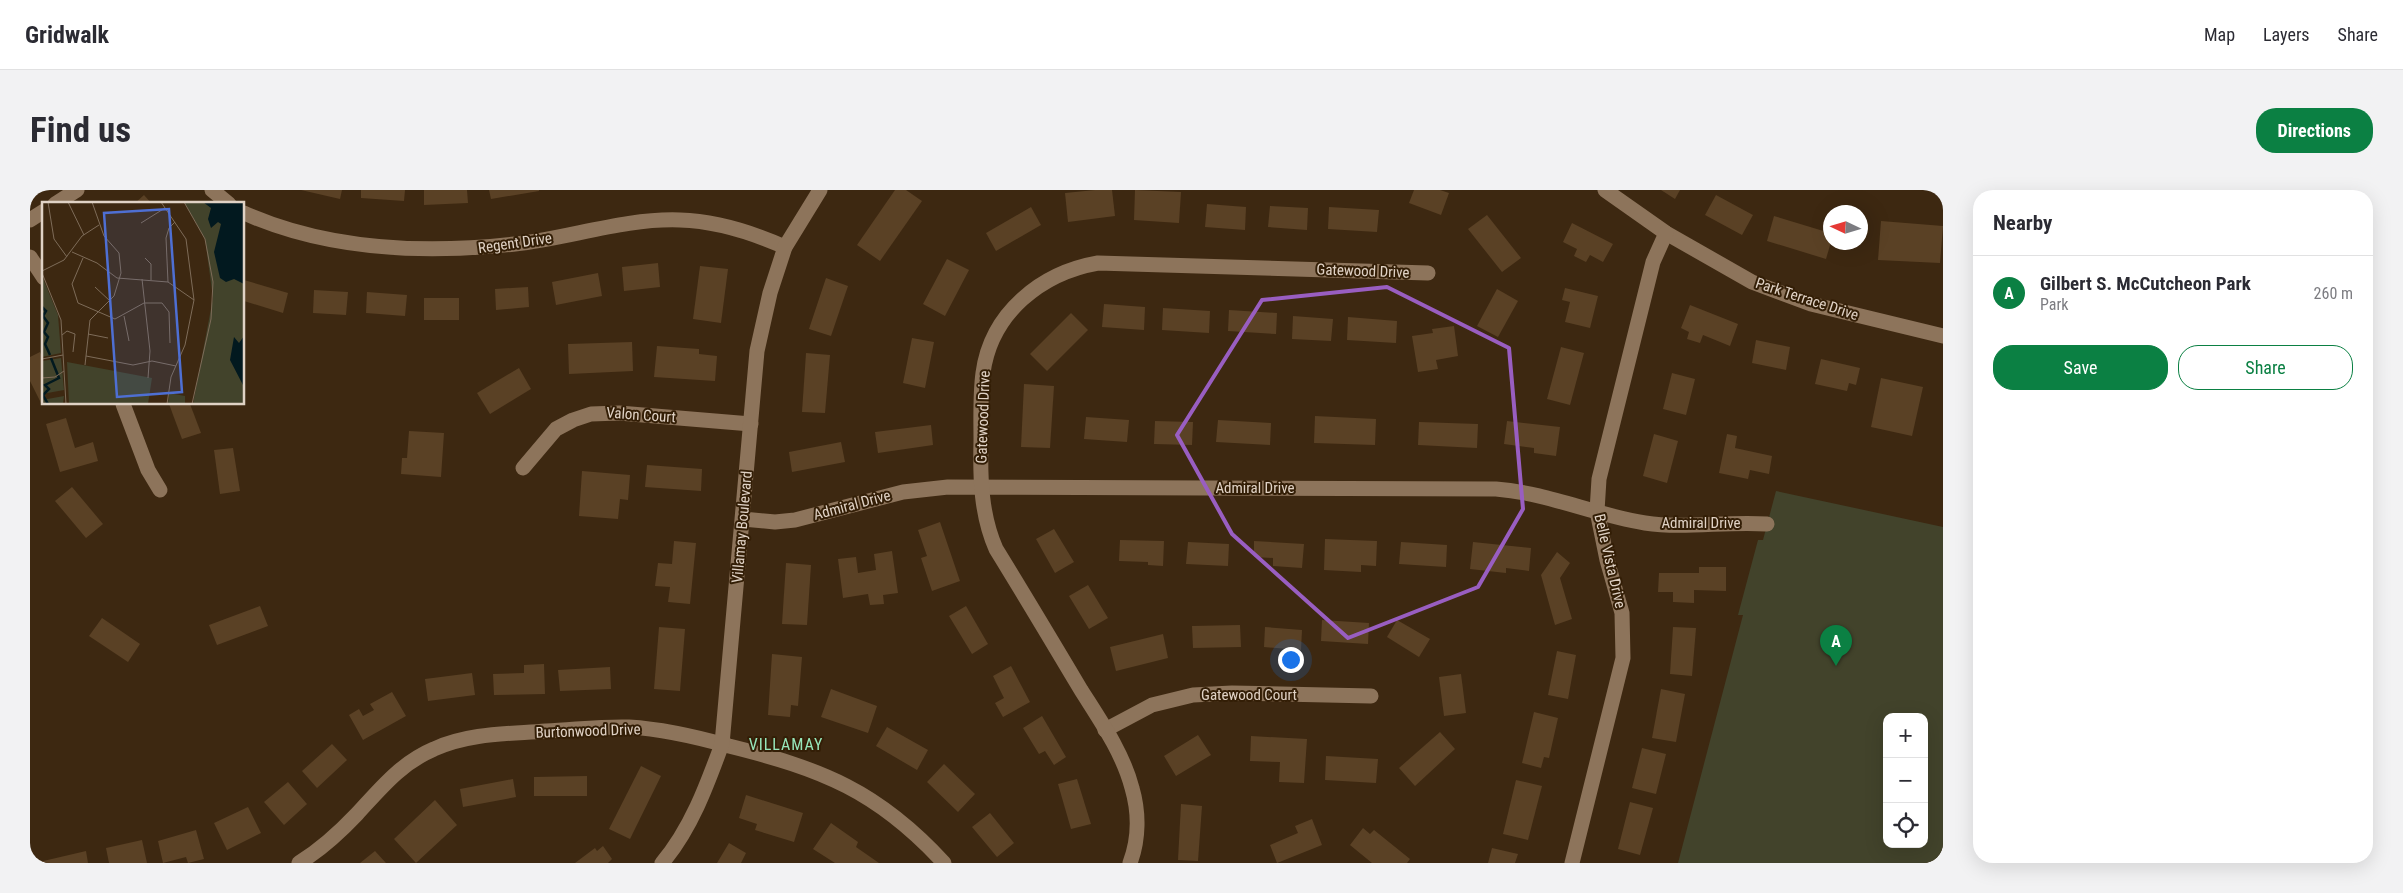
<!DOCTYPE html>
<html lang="en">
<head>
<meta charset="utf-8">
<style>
	:root { --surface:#fff; --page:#f2f2f3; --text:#2b2b33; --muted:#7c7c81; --line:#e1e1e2; --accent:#0b8043 }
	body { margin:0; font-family:"Roboto Condensed",sans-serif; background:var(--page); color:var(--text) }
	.controls { position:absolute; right:15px; bottom:15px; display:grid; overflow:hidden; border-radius:10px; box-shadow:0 5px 20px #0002 }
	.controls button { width:45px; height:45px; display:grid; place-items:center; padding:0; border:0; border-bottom:1px solid var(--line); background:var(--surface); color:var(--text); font:25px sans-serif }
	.compass { position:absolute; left:1793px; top:15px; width:45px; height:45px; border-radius:50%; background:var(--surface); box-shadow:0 5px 20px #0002; rotate:274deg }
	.you { position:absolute; left:1260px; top:469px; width:18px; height:18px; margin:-12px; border:4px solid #fff; border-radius:50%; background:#1a73e8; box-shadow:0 0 0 8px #1a73e833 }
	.badge { display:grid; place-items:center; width:32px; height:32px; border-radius:50%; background:var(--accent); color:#fff; font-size:16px; font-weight:700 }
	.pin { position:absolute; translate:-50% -41px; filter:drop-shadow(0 1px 2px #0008) }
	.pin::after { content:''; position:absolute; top:26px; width:18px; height:15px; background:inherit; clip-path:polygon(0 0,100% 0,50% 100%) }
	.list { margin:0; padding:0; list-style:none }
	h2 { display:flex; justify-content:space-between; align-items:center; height:65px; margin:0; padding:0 20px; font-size:21px }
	h2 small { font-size:16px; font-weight:400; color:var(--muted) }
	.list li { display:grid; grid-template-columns:32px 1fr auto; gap:15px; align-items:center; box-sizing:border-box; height:75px; padding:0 20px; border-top:1px solid var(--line) }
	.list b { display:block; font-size:19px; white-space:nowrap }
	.list p { margin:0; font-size:16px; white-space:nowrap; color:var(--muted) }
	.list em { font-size:16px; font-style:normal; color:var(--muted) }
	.actions { display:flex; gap:10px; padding:15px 20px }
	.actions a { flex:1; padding:11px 0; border:1px solid var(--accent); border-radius:20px; text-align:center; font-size:18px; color:var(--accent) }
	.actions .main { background:var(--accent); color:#fff }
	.icon { flex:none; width:28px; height:28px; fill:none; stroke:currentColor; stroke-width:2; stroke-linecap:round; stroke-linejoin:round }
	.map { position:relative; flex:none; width:1913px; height:673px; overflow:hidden; border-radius:20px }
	header { display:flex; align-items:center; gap:30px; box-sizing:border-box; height:70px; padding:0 25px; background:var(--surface); border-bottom:1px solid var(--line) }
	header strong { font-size:24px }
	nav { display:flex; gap:28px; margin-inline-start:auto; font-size:18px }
	.intro { display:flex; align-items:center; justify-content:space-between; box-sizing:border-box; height:120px; padding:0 30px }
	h1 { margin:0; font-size:35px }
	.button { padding:12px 22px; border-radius:20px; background:var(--accent); color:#fff; font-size:18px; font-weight:700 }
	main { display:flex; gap:30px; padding:0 30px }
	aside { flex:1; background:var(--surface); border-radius:20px; box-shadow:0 5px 20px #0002 }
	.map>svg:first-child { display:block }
	.green { fill:#42432b; fill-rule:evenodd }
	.building { fill:#5a4125 }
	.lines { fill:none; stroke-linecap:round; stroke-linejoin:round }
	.minor { stroke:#8d745b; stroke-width:15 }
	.marked { fill:none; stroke:#995ec1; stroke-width:4; stroke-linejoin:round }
	.labels { text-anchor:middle; stroke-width:4; stroke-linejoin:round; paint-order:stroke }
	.street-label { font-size:15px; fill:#e0d2c5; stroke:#331e06 }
	.neighbourhood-label { font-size:16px; letter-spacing:1px; fill:#97e7bb; stroke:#331e06 }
	.inset-river { fill:none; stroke:#02191f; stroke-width:2.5 }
	.inset-road { fill:none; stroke:#7e6c59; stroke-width:1 }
	.view { fill:#4e6fd3; fill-opacity:0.15; stroke:#4e6fd3; stroke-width:2.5 }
	.inset-edge { fill:none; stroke:#e0d2c5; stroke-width:2.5 }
</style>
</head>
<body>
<header>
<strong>Gridwalk</strong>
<nav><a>Map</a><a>Layers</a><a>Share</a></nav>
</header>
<div class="intro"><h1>Find us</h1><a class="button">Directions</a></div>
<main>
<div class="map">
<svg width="1913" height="673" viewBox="0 0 1913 673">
	<rect width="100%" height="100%" fill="#3d2811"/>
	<path class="green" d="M1746,301L1913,337V673H1648L1713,425H1708L1728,350H1733ZM1857,527H1894V654H1857Z"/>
	<g class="building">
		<polygon points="271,0 312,0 310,9"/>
		<polygon points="331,0 375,0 374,11 331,8"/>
		<polygon points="394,0 437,0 438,13 394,15"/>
		<polygon points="459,0 509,0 509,1 461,9"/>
		<polygon points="865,0 876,0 892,11 850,71 827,55"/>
		<polygon points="1065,0 1082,0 1085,26 1038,32 1035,3"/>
		<polygon points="1105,0 1151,2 1149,33 1104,30"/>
		<polygon points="1384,0 1410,0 1419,3 1411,25 1379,13"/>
		<polygon points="1631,0 1650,0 1645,9"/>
		<polygon points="114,5 122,14 104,14"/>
		<polygon points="1686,5 1723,25 1712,45 1675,25"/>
		<polygon points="1177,14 1216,17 1215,40 1175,37"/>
		<polygon points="1240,16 1278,18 1277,40 1238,37"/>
		<polygon points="1001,17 1011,35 966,61 956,43"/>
		<polygon points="1299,17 1349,20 1347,42 1298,39"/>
		<polygon points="1457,25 1491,68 1472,82 1438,39"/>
		<polygon points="1744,26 1800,43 1801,52 1796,69 1737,51"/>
		<polygon points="1851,31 1913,36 1910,73 1848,70"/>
		<polygon points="1542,33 1583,54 1573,72 1560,65 1556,72 1544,66 1547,59 1533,52"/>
		<polygon points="917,69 939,80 915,126 893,114"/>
		<polygon points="628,73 630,97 594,101 592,77"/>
		<polygon points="670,76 698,79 691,133 663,129"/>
		<polygon points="568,83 572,106 526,115 522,92"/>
		<polygon points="796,88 818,96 801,146 779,139"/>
		<polygon points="214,90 258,103 253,123 214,111"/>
		<polygon points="498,97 499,117 466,120 465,99"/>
		<polygon points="1535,98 1568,106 1560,138 1535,132 1540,112 1532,110"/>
		<polygon points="1467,99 1488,111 1468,147 1447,136"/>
		<polygon points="284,100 318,102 316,125 283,123"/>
		<polygon points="337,102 377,105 375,126 336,123"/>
		<rect x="394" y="108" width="35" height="22"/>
		<polygon points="1074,114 1115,117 1114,140 1072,137"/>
		<polygon points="1660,115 1708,134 1700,156 1673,145 1670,153 1657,149 1659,142 1651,138"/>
		<polygon points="1133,118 1180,121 1179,143 1132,140"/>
		<polygon points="1199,120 1247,123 1246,144 1198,141"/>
		<polygon points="1041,123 1058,140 1017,181 1000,164"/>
		<polygon points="1263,126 1303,129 1301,151 1262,149"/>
		<polygon points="1318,127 1367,131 1366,153 1317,150"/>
		<polygon points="1424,136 1428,166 1406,170 1408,179 1388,182 1382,146 1403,143 1402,139"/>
		<polygon points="882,148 904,152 895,198 873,193"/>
		<polygon points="1726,150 1760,157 1756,180 1722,173"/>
		<polygon points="602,152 603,181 539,184 538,154"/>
		<polygon points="627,156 669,159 669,164 687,166 685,191 624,187"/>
		<polygon points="1531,157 1554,163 1540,215 1517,209"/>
		<polygon points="10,162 14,171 14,214 12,215 0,191 0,167"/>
		<polygon points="776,163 800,165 795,223 772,222"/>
		<polygon points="1791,169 1830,178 1826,195 1819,193 1817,201 1785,194"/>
		<polygon points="489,178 501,199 460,224 447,203"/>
		<polygon points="1642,183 1665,189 1656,225 1633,219"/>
		<polygon points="1851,188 1893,197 1882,246 1841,237"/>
		<polygon points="994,194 1024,196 1020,258 991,257"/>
		<polygon points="139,214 160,214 171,243 152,249"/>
		<polygon points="1285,226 1346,229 1345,255 1284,253"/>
		<polygon points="1056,227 1099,230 1097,252 1054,249"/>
		<polygon points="36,228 45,258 63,252 68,271 30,282 16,234"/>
		<polygon points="1188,230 1241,233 1240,255 1186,252"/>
		<polygon points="1125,231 1163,232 1162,255 1124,254"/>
		<polygon points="1477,231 1530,237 1526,266 1504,263 1504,258 1474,254"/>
		<polygon points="1389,232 1448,234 1447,258 1388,255"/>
		<polygon points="901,235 903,255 848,263 845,242"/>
		<polygon points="379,241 414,243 411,287 371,284 372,268 377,268"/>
		<polygon points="1624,244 1648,251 1637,293 1613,286"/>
		<polygon points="1697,244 1707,246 1705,258 1742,266 1739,284 1720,280 1718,289 1689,283"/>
		<polygon points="811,252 815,272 762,282 759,262"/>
		<polygon points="203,258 210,301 190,304 184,260"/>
		<polygon points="617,275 672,279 671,301 615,297"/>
		<polygon points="552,281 600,285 598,310 590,309 588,329 549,326"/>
		<polygon points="42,297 73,334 56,348 25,311"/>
		<polygon points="910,332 930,391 902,401 891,368 897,366 888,340"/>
		<polygon points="1024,339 1044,372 1025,383 1006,349"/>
		<polygon points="1295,349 1347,351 1346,376 1331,375 1331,382 1294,380"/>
		<polygon points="1090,350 1134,351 1133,376 1118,375 1118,372 1089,371"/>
		<polygon points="644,351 666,353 660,414 638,412 640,397 625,396 628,373 642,374"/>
		<polygon points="1224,351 1274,354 1272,378 1243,376 1243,368 1224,367"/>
		<polygon points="1158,352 1199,354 1198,376 1156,374"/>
		<polygon points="1371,352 1417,355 1416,377 1369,374"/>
		<polygon points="1443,352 1501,358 1499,381 1476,378 1476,383 1440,379"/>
		<polygon points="862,361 868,403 853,405 854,414 840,415 838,404 813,408 808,369 826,367 828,383 846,380 844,364"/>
		<polygon points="1527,362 1540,373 1530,388 1542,429 1525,435 1511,385"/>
		<polygon points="756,373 781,375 777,435 752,434"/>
		<polygon points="1669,377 1696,377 1696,401 1664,400 1664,413 1643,412 1643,402 1628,402 1629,383 1669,383"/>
		<polygon points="1058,395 1078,428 1059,439 1039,406"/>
		<polygon points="230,416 238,436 187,455 179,435"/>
		<polygon points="936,416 958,454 942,464 919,426"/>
		<polygon points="72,428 110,454 98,472 59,446"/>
		<polygon points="1292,430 1339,433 1338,454 1291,451"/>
		<polygon points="1367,430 1400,449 1389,467 1357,447"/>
		<polygon points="1210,435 1211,457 1163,458 1162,436"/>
		<polygon points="629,437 655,439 650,501 624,499"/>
		<polygon points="1235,437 1272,440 1271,460 1234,457"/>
		<polygon points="1643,437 1666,438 1662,486 1640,484"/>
		<polygon points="1133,444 1138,468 1086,481 1080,457"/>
		<polygon points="1527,461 1546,465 1538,509 1518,505"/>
		<polygon points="742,464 772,467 768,516 761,515 760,527 738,525"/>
		<polygon points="514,474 515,504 464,505 463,484 494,483 494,475"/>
		<polygon points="981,476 1000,512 973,527 965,513 974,508 963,486"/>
		<polygon points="580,477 581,499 530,501 528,480"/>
		<polygon points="442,483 445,505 398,511 395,489"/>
		<polygon points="1431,484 1436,523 1414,526 1409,487"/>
		<polygon points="801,499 847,516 838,543 791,527"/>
		<polygon points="1631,499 1655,504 1646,552 1622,548"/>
		<polygon points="362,502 376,526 333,550 319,525 329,519 333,526 344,520 340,514"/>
		<polygon points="1504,522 1528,528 1519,568 1514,567 1511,578 1492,573"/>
		<polygon points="1012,526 1036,567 1024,575 1015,561 1009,564 993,538"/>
		<polygon points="857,537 898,560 887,580 846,556"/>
		<polygon points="1410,542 1425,559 1385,596 1369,578"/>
		<polygon points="1168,545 1181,565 1146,586 1134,566"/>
		<polygon points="1221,546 1277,549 1274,593 1249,592 1250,572 1220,571"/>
		<polygon points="302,554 317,570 287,598 272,581"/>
		<polygon points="1612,558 1636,564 1626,604 1602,598"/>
		<polygon points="1296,566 1348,569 1346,593 1295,590"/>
		<polygon points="914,574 945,604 928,622 897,592"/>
		<polygon points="611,576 631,586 600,649 579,639"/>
		<polygon points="557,586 557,606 504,606 504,587"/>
		<polygon points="483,589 486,607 433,617 430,599"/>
		<polygon points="1047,589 1061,634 1041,639 1028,594"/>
		<polygon points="1486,590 1512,596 1498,650 1473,644"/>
		<polygon points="258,592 277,614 254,635 234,612"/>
		<polygon points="716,605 773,623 764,652 725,640 727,634 709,628"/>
		<polygon points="405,610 427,635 386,673 364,649"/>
		<polygon points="1600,612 1623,618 1610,665 1588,659"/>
		<polygon points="1151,614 1172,616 1168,671 1148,670"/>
		<polygon points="218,617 231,643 197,660 184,633"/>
		<polygon points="960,623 984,653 967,667 942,637"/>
		<polygon points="1282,629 1292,655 1247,673 1240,655 1268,643 1265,636"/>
		<polygon points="801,633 828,652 826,657 849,673 805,673 783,659"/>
		<polygon points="1333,638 1340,644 1344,640 1380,669 1377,673 1342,673 1320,655"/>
		<polygon points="166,640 174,669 158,673 156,667 133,673 128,651"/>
		<polygon points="112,650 117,673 79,673 76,658"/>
		<polygon points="699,653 716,663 711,673 687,673"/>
		<polygon points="573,656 582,669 578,673 545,673 565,658 567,661"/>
		<polygon points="1462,658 1488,664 1485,673 1458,673"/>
		<polygon points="56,661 58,673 9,673 9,672"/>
		<polygon points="345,661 356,673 330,673"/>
	</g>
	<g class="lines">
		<g class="minor">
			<polyline points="182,0 199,14"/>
			<polyline points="1575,0 1636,43 1722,92 1781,114 1913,146"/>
			<polyline points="25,14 47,0"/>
			<path d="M214,23C297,60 395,64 485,54C540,48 594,28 650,30C687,31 721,42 755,57"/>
			<polyline points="0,30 14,21"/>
			<polyline points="0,67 14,88"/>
			<polyline points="93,214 118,280 130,300"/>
			<polyline points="493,278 526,239 543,230 561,224 589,223 721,234"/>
			<path d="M713,329L745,332L765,330L873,302L918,297L1466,299C1518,303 1564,325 1615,333C1655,339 1696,331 1737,334"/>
			<polyline points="1075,540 1122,515 1163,505 1202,503 1341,506"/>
			<path d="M269,673C290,660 310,642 327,624C351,598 371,573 404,559C439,543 478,544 516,541C543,540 571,536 599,537C633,539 667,547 699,556C792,579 848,601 914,673"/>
			<path d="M632,673C661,639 677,595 692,554L727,161L740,103L755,57L790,0"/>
			<path d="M1100,673C1109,649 1109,622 1102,598C1093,563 1070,530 1051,500C1023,453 995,406 966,359C951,325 950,288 951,251C951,229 950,205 953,183C961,123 1011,83 1068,73L1398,83"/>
			<polyline points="1542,673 1593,468 1592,423 1577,370 1567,321 1569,289 1623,72 1636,43"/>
		</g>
	</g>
	<path class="marked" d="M1357,97L1479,158L1493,319L1448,397L1318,448L1202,344L1147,245L1232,110Z"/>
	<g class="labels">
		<g class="street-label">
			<text transform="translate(485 53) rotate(-8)" y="5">Regent Drive</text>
			<text transform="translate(1333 81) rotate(2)" y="5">Gatewood Drive</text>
			<text transform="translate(1777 109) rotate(18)" y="5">Park Terrace Drive</text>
			<text transform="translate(611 225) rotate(4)" y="5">Valon Court</text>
			<text transform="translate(953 227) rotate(-88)" y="5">Gatewood Drive</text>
			<text x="1225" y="303">Admiral Drive</text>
			<text transform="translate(822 315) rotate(-15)" y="5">Admiral Drive</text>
			<text x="1671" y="338">Admiral Drive</text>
			<text transform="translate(712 337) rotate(-85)" y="5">Villamay Boulevard</text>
			<text transform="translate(1580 371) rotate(77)" y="5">Belle Vista Drive</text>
			<text x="1219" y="510">Gatewood Court</text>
			<text transform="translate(558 541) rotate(-2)" y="5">Burtonwood Drive</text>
		</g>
		<g class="neighbourhood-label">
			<text x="756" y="560">VILLAMAY</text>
		</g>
	</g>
	<g transform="translate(12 12)">
		<rect width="202" height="202" fill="#3d2811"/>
		<path d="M142,0H202V202H151L171,96L163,37ZM0,74L16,113L19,151L0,155ZM19,156L22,188L0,192V159ZM25,160L110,176L106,202H27ZM127,191L143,194V202H126ZM22,194L21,202H0V198Z" fill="#42432b"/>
		<path d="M161,0H202V82L192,77L184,80L178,76L172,50L179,22L176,20L169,26L166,17L169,6ZM202,134V185L188,158L192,135L197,141Z" fill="#02191f"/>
		<path class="inset-river" d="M0,105L4,109L1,114L6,121L2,130L6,135L3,142L8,153M6,202L1,193L7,187L3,183L17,176L9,156"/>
		<path class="inset-road" d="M6,0L12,37L25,55M26,0L42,33M119,0L144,37L152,98L143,143L129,175L125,202M142,0L163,37L171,80L169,117L150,202M99,21L123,6M30,50L55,61L75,76L126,80L152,98M41,56L30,82L36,101L73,117L102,101H120L127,110L128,141M103,56L109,62V78M0,69L22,58L40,34L57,23M0,71L19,118L24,202M100,77L108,149L106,176M126,80L124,36L127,26L133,20M53,85L68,99M82,114L87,139M46,132L66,136M20,133L25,129L33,132L31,150M44,154L91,163L110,159L134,164M0,157L21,153M43,163L48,118L72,94L79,71L77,51L62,34L50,0M0,176L13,175L22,169"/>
		<path class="view" d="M127,7L140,190L75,195L62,11Z"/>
		<rect width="202" height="202" class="inset-edge"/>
	</g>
</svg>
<div class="controls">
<button>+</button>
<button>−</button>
<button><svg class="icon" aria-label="locate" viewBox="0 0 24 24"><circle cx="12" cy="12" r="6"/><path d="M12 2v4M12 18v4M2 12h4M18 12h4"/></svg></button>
</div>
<svg class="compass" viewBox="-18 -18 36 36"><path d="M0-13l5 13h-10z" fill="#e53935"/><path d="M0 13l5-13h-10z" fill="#7c7c81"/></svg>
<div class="you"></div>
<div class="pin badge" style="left:1806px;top:476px">A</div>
</div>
<aside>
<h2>Nearby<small></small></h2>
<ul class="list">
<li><span class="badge">A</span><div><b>Gilbert S. McCutcheon Park</b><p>Park</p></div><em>260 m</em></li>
</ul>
<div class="actions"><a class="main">Save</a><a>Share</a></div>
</aside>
</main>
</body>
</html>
